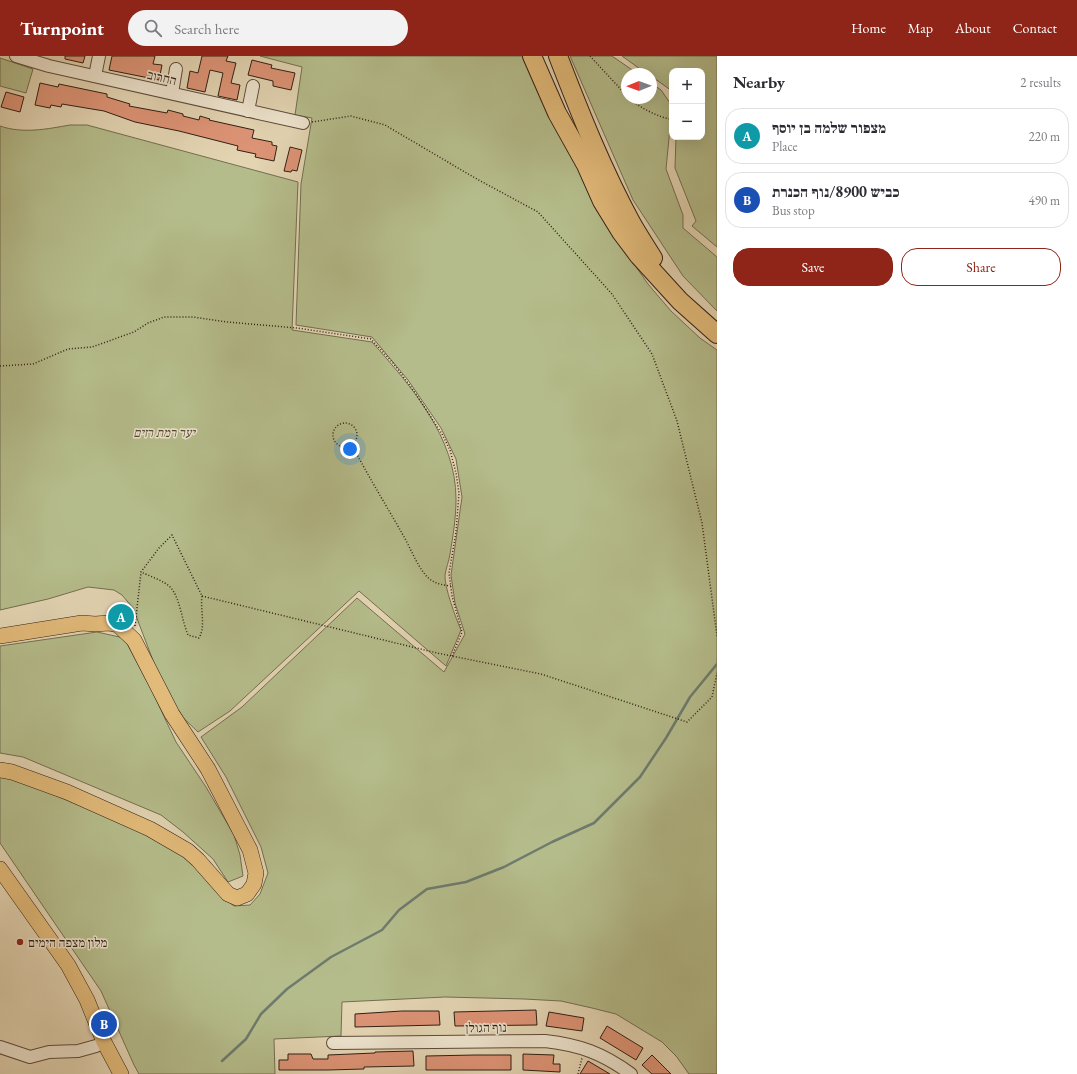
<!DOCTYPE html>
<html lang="en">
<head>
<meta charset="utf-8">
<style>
	:root { --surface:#fff; --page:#f2f2f3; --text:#2b2b33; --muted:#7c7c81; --line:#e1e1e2; --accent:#8f2418 }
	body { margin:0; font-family:"EB Garamond","Frank Ruhl Libre",serif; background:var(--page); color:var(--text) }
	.controls { position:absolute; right:12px; top:12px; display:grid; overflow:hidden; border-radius:8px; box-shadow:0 4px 16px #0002 }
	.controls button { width:36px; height:36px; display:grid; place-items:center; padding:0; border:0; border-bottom:1px solid var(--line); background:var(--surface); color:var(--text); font:20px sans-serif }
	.compass { position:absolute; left:621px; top:12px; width:36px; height:36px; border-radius:50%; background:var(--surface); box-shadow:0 4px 16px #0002; rotate:269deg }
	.you { position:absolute; left:350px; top:393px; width:14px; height:14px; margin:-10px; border:3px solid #fff; border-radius:50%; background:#1a73e8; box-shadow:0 0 0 6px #1a73e833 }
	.badge { display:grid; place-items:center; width:26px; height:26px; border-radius:50%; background:var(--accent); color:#fff; font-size:13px; font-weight:700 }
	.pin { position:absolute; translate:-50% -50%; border:2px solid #fff; box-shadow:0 1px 4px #0006 }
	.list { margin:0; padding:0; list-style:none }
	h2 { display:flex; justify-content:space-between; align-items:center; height:52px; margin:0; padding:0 16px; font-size:17px }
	h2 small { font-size:13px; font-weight:400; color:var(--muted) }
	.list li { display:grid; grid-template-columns:26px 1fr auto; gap:12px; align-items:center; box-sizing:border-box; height:56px; margin:0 8px 8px; padding:0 8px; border:1px solid var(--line); border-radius:16px }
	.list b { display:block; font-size:15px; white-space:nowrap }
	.list p { margin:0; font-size:13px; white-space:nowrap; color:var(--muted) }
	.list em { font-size:13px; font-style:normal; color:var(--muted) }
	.actions { display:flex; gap:8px; padding:12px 16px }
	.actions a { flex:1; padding:9px 0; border:1px solid var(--accent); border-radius:16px; text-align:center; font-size:14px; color:var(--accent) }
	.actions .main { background:var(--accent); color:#fff }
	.icon { flex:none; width:22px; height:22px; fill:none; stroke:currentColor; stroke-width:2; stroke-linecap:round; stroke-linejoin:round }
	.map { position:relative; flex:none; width:717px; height:1018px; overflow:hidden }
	header { display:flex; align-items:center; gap:24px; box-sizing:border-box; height:56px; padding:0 20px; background:var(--accent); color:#fff }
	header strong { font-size:19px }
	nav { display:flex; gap:22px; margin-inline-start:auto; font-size:14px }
	.search { width:280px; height:36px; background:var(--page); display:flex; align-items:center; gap:10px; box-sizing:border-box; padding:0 14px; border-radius:22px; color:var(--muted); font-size:15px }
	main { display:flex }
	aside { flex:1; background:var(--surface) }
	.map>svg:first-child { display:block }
	.green { fill:#b5bc8b; stroke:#736e50 }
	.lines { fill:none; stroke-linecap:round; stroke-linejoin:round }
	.stream { stroke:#6e7b6d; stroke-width:2.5 }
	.building { fill:#dd9476; stroke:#311f15 }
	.minor-casing { stroke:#5e4c3c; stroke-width:14 }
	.major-casing { stroke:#311f15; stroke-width:16 }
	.highway-casing { stroke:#311f15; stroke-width:20 }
	.path { stroke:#311f15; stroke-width:1.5; stroke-dasharray:1 2; stroke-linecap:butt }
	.minor { stroke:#ede3cd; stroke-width:12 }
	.major { stroke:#e2ba79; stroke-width:15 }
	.highway { stroke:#e2ba79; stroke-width:18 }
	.poi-dot { fill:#8f2418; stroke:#ede3cd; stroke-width:1.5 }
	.labels { text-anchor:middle; stroke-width:3; stroke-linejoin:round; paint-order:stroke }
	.street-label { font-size:13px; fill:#311f15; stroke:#ede3cd }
	.park-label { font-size:13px; font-style:italic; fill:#524632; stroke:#ede3cd }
	.poi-label { font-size:13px; fill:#311f15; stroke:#ede3cd; text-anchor:start }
</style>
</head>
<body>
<header>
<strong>Turnpoint</strong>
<div class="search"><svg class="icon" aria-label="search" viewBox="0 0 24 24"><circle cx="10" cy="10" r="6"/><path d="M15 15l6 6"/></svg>Search here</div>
<nav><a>Home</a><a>Map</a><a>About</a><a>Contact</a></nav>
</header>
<main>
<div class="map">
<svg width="717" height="1018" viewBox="0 0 717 1018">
	<rect width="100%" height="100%" fill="#e3d4b2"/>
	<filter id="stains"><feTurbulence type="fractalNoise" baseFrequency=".005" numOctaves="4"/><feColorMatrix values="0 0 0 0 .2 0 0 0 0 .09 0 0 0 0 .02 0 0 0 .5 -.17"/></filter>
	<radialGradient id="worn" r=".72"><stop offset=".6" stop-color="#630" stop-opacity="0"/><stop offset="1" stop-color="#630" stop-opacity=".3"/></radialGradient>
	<g class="green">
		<polygon points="260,0 527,0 616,182 648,228 671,255 700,282 717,294 717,1018 689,1018 676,1000 662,986 616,958 592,952 561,945 524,943 445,941 342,946 341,980 274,983 275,1018 139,1018 134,1009 101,935 0,787 0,718 14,722 162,784 184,799 221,840 234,850 250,849 260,838 268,817 261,791 226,721 201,681 242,651 357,542 444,616 465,578 455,547 451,519 462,441 456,403 441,372 408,324 372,281 296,269 301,128 312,62 295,59 302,11"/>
		<polygon points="570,0 612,0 638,18 627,18 627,42 651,42 651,27 661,34 670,47 670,72 666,113 683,159 683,172 717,201 717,255 683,220 633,144"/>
		<polygon points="622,0 717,0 717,191 692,170 696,165 675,112 676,81 702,81 702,15 672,15 672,35 651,20 651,18 647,18"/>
		<polygon points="0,2 33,13 26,37 0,30"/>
		<path d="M70,69H87L298,126L292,274L372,286C411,330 456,381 456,443C456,462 453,480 450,498C449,505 446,512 445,519C444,530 456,563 461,574L446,610L359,535L230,655L198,676L175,654L165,636L133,552L122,539L114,534L88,531L48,543L0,554V70C23,78 47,73 70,69Z"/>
		<polygon points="97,576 124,582 152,635 176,686 206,731 234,779 240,799 243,820 228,826 213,803 183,776 161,759 23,701 0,697 0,590"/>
	</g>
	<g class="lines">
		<polyline class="stream" points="222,1005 246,983 261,958 287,933 331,901 382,874 399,854 427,833 466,826 504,811 552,786 594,767 640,721 666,682 690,641 717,608"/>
	</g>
	<g class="building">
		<polygon points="65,0 85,0 83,7 65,3"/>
		<polygon points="112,0 155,0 153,8 162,9 159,24 109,14"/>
		<polygon points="202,0 228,0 226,5 236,7 231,27 240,29 237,44 218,40 223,17 210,14 205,36 187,32 190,15 198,17"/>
		<polygon points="252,4 272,9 271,12 295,17 291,34 273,30 273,25 248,19"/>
		<polygon points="40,27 58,31 59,28 107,38 107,41 130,48 129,50 167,57 168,54 183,58 183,60 199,64 200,60 210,63 209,64 254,74 252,82 272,86 272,89 277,90 274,105 255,101 256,98 237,94 238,90 179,75 135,66 104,55 62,48 61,51 51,49 50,52 35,49"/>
		<polygon points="6,36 24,41 20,56 1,51"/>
		<polygon points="290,91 302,94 297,115 292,114 291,116 284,115"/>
		<polygon points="536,954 537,969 455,970 454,956"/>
		<polygon points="402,955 439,955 440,969 355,971 355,958"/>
		<polygon points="549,956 584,962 582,975 546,970"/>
		<polygon points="607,970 643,992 636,1004 600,982"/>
		<polygon points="413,995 414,1010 364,1011 364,1013 328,1014 279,1014 279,1004 288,1004 288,998 311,998 313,1003 328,1003 328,999 375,997 375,996"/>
		<polygon points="523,998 554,999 553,1008 560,1008 560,1016 523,1014"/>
		<polygon points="475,999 511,999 511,1014 426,1014 426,1000"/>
		<polygon points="652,999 671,1018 652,1018 642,1009"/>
		<polygon points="588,1005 610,1018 580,1018"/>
	</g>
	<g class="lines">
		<defs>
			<g id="minor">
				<polyline points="16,0 49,10 303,67"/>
				<polyline points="95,20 99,0"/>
				<polyline points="172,37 176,13"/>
				<polyline points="248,55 253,30"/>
				<path d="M333,987L545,985C580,989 602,997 631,1018"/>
				<polyline points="0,991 30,1001 49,996 78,995 96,990 104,986"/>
			</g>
			<g id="major">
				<polyline points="0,580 82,567 95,568 109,567 118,569 134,584 172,658 208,713 250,794 256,817 254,828 247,838 237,842 228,838 198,804 188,795 150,773 67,736 12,716 0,714"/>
				<polyline points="0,813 68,909 87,944 104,986 121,1018"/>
			</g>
			<g id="highway">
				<polyline points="532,0 557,57 586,109 602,145 621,176 639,200 680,245 717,278"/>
				<path d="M558,0C580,57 603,115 632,168C639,180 646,191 653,202"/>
			</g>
		</defs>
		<use href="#minor" class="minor-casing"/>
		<use href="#major" class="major-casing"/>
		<use href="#highway" class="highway-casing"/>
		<g class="path">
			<polyline points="590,0 627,40"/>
			<path d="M629,42C637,50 661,63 672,63"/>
			<polyline points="312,66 351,60 385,69 475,122 538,156 612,238 652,298 677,365 702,467 717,580"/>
			<polyline points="0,310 33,308 68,293 92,291 134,276 148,267 164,261 193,261 227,266 297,272 371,283 393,307 414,335 442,378 450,394 456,417 459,437 456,476 449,517 452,540 462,576 452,600"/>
			<circle cx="345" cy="379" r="12"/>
			<path d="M352,389C368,420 386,449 403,479C410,491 416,507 424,517C430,526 440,529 451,530"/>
			<polyline points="202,540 437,597 541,618 687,666 712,641 717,617"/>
			<path d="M135,570L141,516L159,492L172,479L202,540C200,554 206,570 199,582L188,579C182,565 180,542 171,532C165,525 149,520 141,516"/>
			<polyline points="578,1018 582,1002"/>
		</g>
		<use href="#minor" class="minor"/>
		<use href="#major" class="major"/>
		<use href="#highway" class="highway"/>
	</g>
	<circle class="poi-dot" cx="20" cy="886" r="4"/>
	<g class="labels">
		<g class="street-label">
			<text transform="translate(162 21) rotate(13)" y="5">החרוב</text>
			<text transform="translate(486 971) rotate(-1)" y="5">נוף הגולן</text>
		</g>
		<g class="park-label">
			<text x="164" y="381">יער רמת רזים</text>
		</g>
		<g class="poi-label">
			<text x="28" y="891">מלון מצפה הימים</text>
		</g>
	</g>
	<rect width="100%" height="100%" filter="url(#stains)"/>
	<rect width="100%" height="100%" fill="url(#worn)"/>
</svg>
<div class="controls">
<button>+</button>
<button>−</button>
</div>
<svg class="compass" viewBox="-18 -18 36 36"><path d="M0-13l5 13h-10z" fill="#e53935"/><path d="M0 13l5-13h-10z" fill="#7c7c81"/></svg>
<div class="you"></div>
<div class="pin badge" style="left:121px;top:561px;background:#0f9aa8">A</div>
<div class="pin badge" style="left:104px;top:968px;background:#1a4fb4">B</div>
</div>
<aside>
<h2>Nearby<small>2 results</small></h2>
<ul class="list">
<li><span class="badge" style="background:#0f9aa8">A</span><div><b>מצפור שלמה בן יוסף</b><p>Place</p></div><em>220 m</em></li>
<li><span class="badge" style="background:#1a4fb4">B</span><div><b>כביש 8900/נוף הכנרת</b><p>Bus stop</p></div><em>490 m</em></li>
</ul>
<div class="actions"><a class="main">Save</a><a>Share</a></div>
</aside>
</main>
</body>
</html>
